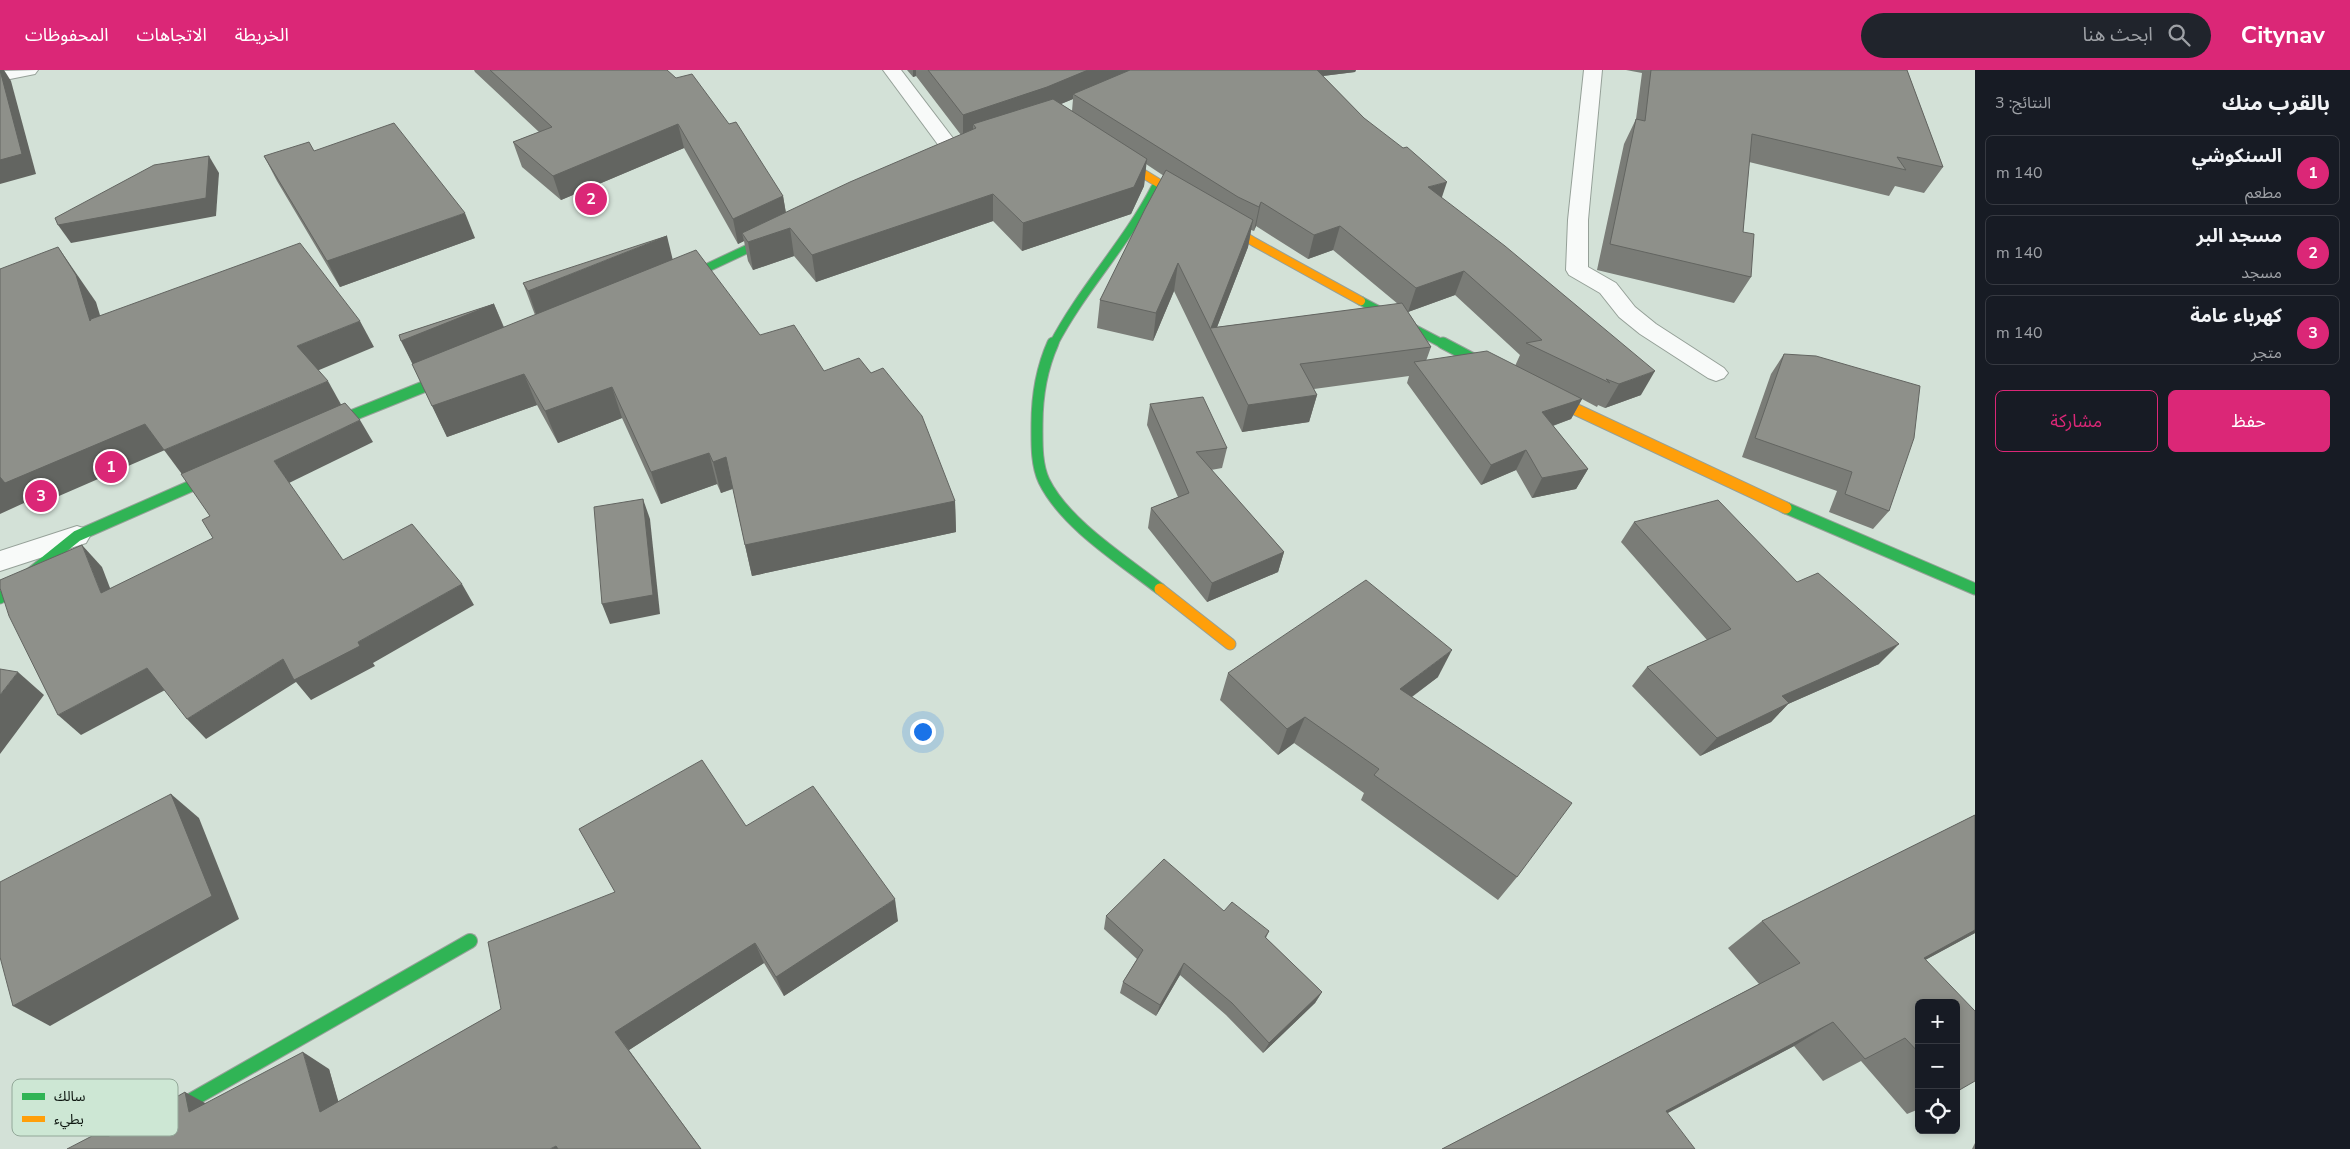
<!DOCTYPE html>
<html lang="ar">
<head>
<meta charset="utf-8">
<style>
	:root { --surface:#171b24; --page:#20242c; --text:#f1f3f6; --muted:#9ea1a6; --line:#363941; --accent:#db2777 }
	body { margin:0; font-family:"Nunito Sans","Noto Sans Arabic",sans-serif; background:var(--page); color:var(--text); direction:rtl }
	.controls { position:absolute; right:15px; bottom:15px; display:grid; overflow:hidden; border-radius:8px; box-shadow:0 2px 8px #0003 }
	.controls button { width:45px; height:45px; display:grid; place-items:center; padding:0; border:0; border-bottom:1px solid var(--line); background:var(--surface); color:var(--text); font:25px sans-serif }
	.you { position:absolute; left:922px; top:661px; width:18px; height:18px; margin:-12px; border:4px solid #fff; border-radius:50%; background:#1a73e8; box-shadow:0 0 0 8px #1a73e833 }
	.badge { display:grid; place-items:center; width:32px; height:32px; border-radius:50%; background:var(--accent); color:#fff; font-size:16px; font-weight:700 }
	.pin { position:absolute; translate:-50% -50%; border:2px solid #fff; box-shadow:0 1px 5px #0006 }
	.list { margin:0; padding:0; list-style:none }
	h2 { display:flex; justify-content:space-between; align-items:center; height:65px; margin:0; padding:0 20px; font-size:21px }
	h2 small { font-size:16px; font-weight:400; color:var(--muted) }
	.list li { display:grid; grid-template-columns:32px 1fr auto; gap:15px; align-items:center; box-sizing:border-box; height:70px; margin:0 10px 10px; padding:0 10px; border:1px solid var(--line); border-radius:8px }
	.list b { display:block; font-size:19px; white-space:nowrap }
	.list p { margin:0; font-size:16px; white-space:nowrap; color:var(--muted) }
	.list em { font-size:16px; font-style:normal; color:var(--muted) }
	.actions { display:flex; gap:10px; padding:15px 20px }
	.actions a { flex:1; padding:11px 0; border:1px solid var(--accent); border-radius:8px; text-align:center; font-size:18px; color:var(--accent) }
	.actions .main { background:var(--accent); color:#fff }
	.icon { flex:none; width:28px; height:28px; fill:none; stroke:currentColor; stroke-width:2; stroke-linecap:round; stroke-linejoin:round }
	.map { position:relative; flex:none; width:1975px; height:1079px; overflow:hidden; direction:ltr }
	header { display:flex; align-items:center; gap:30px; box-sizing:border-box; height:70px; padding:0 25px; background:var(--accent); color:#fff }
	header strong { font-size:24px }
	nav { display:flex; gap:28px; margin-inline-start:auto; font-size:18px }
	.search { width:350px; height:45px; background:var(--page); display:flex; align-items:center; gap:12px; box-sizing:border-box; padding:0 18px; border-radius:28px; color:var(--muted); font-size:19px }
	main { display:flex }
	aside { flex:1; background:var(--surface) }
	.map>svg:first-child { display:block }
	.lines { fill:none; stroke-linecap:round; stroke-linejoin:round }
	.street-casing { stroke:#95a098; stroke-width:2 }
	.fast-far2-casing { stroke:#95a098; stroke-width:10 }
	.fast-far1-casing { stroke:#95a098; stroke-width:13 }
	.fast-casing { stroke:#95a098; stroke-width:16 }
	.slow-far1-casing { stroke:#95a098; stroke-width:10 }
	.slow-casing { stroke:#95a098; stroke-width:13 }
	.street { fill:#f8faf9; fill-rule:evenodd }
	.fast-far2 { stroke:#30b455; stroke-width:8 }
	.fast-far1 { stroke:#30b455; stroke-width:11 }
	.fast { stroke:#30b455; stroke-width:14 }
	.slow-far1 { stroke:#ff9f0a; stroke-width:8 }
	.slow { stroke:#ff9f0a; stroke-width:11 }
	.wall { fill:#7a7c77; fill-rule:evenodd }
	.shaded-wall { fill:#636561 }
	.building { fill:#8e908a; stroke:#636561 }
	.key { fill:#cde7d4; stroke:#93a899; stroke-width:1 }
	.key-label { font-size:14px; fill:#0d1610 }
</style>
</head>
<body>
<header>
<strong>Citynav</strong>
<div class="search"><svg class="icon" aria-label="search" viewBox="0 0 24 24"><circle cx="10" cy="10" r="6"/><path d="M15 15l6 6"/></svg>ابحث هنا</div>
<nav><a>الخريطة</a><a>الاتجاهات</a><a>المحفوظات</a></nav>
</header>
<main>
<aside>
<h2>بالقرب منك<small>النتائج: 3</small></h2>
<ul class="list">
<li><span class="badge">1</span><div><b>السنكوشي</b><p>مطعم</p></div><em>140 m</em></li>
<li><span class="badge">2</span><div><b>مسجد البر</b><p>مسجد</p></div><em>140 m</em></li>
<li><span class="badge">3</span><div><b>كهرباء عامة</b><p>متجر</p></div><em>140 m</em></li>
</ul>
<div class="actions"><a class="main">حفظ</a><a>مشاركة</a></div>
</aside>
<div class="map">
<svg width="1975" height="1079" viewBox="0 0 1975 1079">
	<rect width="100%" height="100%" fill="#d3e1d7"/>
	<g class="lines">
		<defs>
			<g id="street">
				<polygon points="38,0 35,4 0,11 0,1"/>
				<polygon points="883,0 901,0 962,80 959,84 952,86 945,84"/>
				<polygon points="1584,0 1602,0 1588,150 1588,197 1616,213 1635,237 1656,254 1724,298 1728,303 1724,308 1716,311 1708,308 1640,264 1619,247 1600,223 1569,205 1566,200 1568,150"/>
				<polygon points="77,456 86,459 90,466 86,473 0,501 0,481"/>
			</g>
			<g id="fast-far2">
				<polyline points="675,213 779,164"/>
				<polyline points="1361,231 1445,275"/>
				<path d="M1053,275C1082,219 1126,174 1155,118"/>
			</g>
			<g id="fast-far1">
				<path d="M1053,273C1041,300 1037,325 1037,354C1037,372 1036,394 1044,411C1065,454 1123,490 1160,519"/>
				<polyline points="1443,273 1498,302"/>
				<polyline points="321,358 458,303"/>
				<polyline points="1786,438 1975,519"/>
				<polyline points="0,528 77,466 223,402"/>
			</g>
			<polyline id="fast" points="106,1079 470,871"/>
			<polyline id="slow-far1" points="1113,85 1254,172 1361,231"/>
			<g id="slow">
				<polyline points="1543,324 1786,438"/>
				<polyline points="1160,519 1230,574"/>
			</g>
		</defs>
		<use href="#street" class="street-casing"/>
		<use href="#fast-far2" class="fast-far2-casing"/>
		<use href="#fast-far1" class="fast-far1-casing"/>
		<use href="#fast" class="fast-casing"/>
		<use href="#slow-far1" class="slow-far1-casing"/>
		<use href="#slow" class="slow-casing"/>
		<use href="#street" class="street"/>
		<use href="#fast-far2" class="fast-far2"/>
		<use href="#fast-far1" class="fast-far1"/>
		<use href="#fast" class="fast"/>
		<use href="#slow-far1" class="slow-far1"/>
		<use href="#slow" class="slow"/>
	</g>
	<g class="wall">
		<path d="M474,0H667L783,126L786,143L961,65L916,6L913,7L907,0H1356L1355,2L1323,6L1442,128L1641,325L1605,338L1598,335L1597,337L1582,329L1571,349L1553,356L1588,399L1576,419L1532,428L1516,400L1481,415L1407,313L1409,306L1314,319L1317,325L1309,352L1242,362L1174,221L1153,271L1097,258L1100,230L1164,106L1146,94L1144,116L1131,144L1022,181L993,151L816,212L794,186L753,200L748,191L744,171L738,174L684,78L561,130L522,97L513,72L539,62L475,2ZM1073,29L1072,41L1061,34ZM1256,156L1308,189L1333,180L1398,234L1217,257L1248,177L1251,160L1254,161ZM1455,225L1520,285L1515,296L1426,291L1431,277L1408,242Z"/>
		<polygon points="1626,0 1907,0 1943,97 1924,123 1895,116 1889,126 1749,92 1743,162 1751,207 1734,233 1597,200 1624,74 1636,49 1642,3"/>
		<polygon points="314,81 475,168 340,217 277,111 264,86"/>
		<polygon points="673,190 760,265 824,301 955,431 956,462 752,506 745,475 733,419 721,423 717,414 661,434 622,348 558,373 537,335 447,367 399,265 494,234 504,257 535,245 523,213"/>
		<polygon points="1784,284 1889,441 1873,459 1829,442 1837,421 1742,387 1771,304"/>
		<polygon points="1150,334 1227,378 1222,398 1211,400 1284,482 1278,502 1207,532 1148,458 1151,438 1178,427 1147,355"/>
		<polygon points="1634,452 1797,512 1879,594 1788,634 1771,652 1700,686 1632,616 1647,597 1707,570 1621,472"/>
		<polygon points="1228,603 1438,607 1412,627 1517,807 1498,830 1361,730 1364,723 1294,673 1278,685 1220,630"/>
		<polygon points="1975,745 1975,863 1925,890 1919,933 1919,1039 1907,1044 1861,991 1823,1011 1794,976 1668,1043 1442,1079 1759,914 1728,878 1762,851"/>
		<polygon points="746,756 898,851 784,926 764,893 629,980 701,1079 206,1033 329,999 338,1032 501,939 615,822"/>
		<polygon points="1224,841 1269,861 1266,868 1322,922 1315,933 1263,983 1226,945 1180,905 1156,946 1120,923 1123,912 1137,889 1104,859 1106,846"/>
		<polygon points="1975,1073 1975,1079 1972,1079"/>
	</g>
	<g class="shaded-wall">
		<polygon points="0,0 4,0 11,11 36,104 0,114"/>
		<polygon points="913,0 916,0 916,6 913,7"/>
		<polygon points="1088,0 1144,0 1073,24 1073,29 1046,40 976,58 973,54 973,65 963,68 963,45"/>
		<polygon points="1300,0 1356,0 1355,2 1298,9"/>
		<polygon points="678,54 684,78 561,130 553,106"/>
		<polygon points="209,86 219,103 216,146 71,173 58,155"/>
		<polygon points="1147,89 1144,116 1131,144 1022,181 1023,153"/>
		<polygon points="1447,112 1439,136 1428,117"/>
		<polygon points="993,124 993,151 816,212 812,185"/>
		<polygon points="783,126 787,150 742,163 744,171 738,174 733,149"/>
		<polygon points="1261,132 1256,156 1254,161 1259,137"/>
		<polygon points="465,143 475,168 340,217 327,191"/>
		<polygon points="1253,150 1248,177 1214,265 1211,258"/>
		<polygon points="1340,156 1333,180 1308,189 1314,165"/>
		<polygon points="790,158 794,186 753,200 748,172"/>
		<polygon points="667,166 676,203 541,258 528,221"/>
		<polygon points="58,177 96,232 110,278 90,251"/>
		<polygon points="1178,193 1174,221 1153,271 1156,243"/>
		<polygon points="1464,201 1455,225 1408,242 1416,218"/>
		<polygon points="494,234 509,271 419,307 401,271"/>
		<polygon points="360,251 374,277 312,303 297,276"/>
		<polygon points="1655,301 1641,325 1605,338 1619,314"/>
		<polygon points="524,304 537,335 447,367 432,336"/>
		<polygon points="328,311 343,338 184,407 164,380"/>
		<polygon points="612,317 622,348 558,373 545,341"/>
		<polygon points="1317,325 1309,352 1242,362 1248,335"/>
		<polygon points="1582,329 1571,349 1532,363 1542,342"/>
		<polygon points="360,350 373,372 289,413 274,391"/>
		<polygon points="145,354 165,380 29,439 24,433 0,444 0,407"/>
		<polygon points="1526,380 1516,400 1481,415 1491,395"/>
		<polygon points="709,383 717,414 661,434 651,402"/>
		<polygon points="726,387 734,418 721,423 713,392"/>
		<polygon points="1588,399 1576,419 1532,428 1542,408"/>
		<polygon points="643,429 650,449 660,544 610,554 602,534"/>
		<polygon points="955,431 956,462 752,506 745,475"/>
		<polygon points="82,475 102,497 120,544 101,523"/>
		<polygon points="1284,482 1278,502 1207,532 1212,513"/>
		<polygon points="462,514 474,535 373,593 375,596 311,630 296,612 206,669 187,649 283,589 358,572"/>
		<polygon points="1899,574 1879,594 1788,634 1771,652 1700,686 1717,668 1782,626"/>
		<polygon points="1452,580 1438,607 1387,645 1400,619"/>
		<polygon points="147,598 167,619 81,665 58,645"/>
		<polygon points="18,602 44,625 0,684 0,625"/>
		<polygon points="1305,647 1294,673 1278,685 1287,659"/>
		<polygon points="171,724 199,748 239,849 50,956 13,936"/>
		<polygon points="895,829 898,851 784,926 776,907"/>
		<polygon points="1975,860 1975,863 1881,914 1924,888"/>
		<polygon points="755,873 764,893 629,980 615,962"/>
		<polygon points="1184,893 1180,905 1156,946 1160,935"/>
		<polygon points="1322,922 1315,933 1263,983 1269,973"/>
		<polygon points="1833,952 1794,976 1633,1061 1666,1041"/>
		<polygon points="303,982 329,999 346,1058 320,1042"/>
		<polygon points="185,1022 216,1039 189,1042"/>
		<polygon points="556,1076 560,1079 550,1079"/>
	</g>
	<g class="building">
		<polygon points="0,0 22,84 0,90"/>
		<polygon points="490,0 667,0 676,8 692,4 729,54 736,52 783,126 733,149 678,54 553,106 513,72 552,57"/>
		<polygon points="928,0 1088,0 1047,17 963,45"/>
		<polygon points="1130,0 1317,0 1364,48 1403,78 1407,77 1447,112 1428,117 1505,176 1655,301 1619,314 1606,309 1610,313 1526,273 1542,270 1464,201 1416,218 1340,156 1314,165 1261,132 1259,137 1238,127 1073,24"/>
		<polygon points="1651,0 1907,0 1943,97 1897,87 1906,100 1752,64 1743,162 1754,164 1751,207 1610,174 1636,49 1645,51"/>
		<polygon points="1053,29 1147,89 1134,117 1023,153 993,124 812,185 790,158 748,172 742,163 850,112 976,58 973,54"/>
		<polygon points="394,53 465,143 327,191 264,86 309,72 314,81"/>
		<polygon points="209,86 206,128 58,155 55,148 154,95"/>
		<polygon points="1166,100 1253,150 1211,258 1402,233 1431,277 1300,294 1317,325 1248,335 1178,193 1156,243 1100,230 1145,139"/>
		<polygon points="667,166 528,221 523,213"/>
		<polygon points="300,173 360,251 297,276 328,311 164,380 145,354 5,413 0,407 0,199 58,177 76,205 90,251 91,249"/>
		<polygon points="696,180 760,265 794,255 824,301 859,288 871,303 883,298 922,346 955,431 745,475 726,387 713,392 709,383 651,402 612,317 545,341 524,304 432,336 412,294"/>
		<polygon points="494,234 401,271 399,265"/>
		<polygon points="1487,281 1582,329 1542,342 1588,399 1542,408 1526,380 1491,395 1414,292"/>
		<polygon points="1784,284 1816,286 1920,316 1914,368 1889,441 1845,424 1852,402 1755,368"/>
		<polygon points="1203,327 1227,378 1196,382 1284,482 1212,513 1151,438 1189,423 1150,334"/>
		<polygon points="345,333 360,350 274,391 343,490 412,454 462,514 358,572 360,576 294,610 283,589 187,649 147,598 58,645 9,546 0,518 0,510 82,475 101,523 213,468 202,450 210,446 181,404"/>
		<polygon points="643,429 653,525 602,534 594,437"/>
		<polygon points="1718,430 1797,512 1818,503 1899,574 1782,626 1789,633 1717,668 1647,597 1731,559 1634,452"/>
		<polygon points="1366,510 1452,580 1400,619 1572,733 1517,807 1374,705 1379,699 1305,647 1287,659 1228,603"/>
		<polygon points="0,599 18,602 0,625"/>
		<polygon points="702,690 746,756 813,716 895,829 776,907 755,873 615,962 701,1079 558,1079 556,1076 550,1079 67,1079 92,1066 109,1066 185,1022 189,1042 303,982 320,1042 501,939 488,872 615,822 579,759"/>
		<polygon points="171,724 212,826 13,936 0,887 0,812"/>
		<polygon points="1975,745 1975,860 1924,888 1975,941 1975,1011 1956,1022 1956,933 1919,933 1919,983 1905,968 1865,989 1833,952 1666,1041 1695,1079 1442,1079 1800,893 1762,851"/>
		<polygon points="1164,789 1224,841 1232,832 1269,861 1265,867 1322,922 1269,973 1232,933 1184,893 1160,935 1123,912 1143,880 1106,846"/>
	</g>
	<rect x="12" y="1009" width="166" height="57" rx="8" class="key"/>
	<rect x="22" y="1023" width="23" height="7" fill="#30b455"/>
	<rect x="22" y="1046" width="23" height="6" fill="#ff9f0a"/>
	<g class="key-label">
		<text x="54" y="1031">سالك</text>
		<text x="54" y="1054">بطيء</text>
	</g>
</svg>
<div class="controls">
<button>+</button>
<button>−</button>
<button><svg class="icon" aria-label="locate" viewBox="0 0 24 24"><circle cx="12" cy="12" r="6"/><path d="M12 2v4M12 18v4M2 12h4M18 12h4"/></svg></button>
</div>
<div class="you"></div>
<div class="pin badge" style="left:111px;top:397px">1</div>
<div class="pin badge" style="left:591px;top:129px">2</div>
<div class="pin badge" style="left:41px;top:426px">3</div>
</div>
</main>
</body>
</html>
